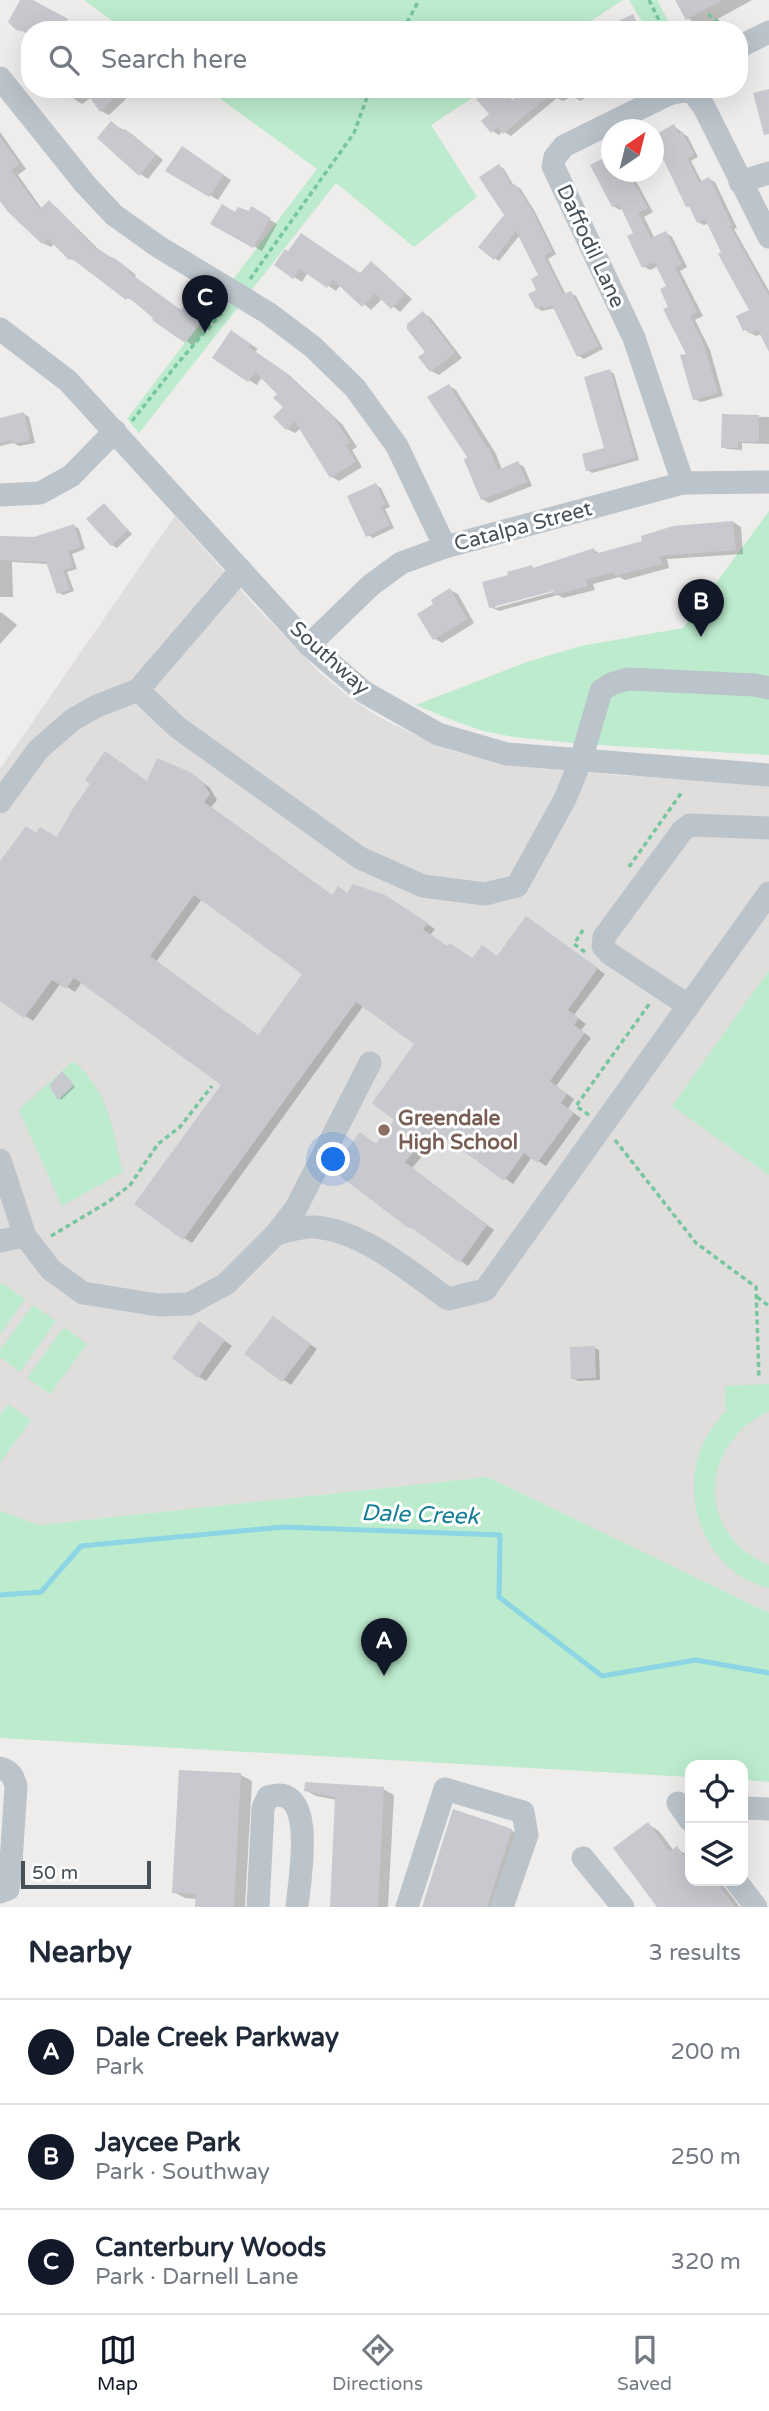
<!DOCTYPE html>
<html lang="en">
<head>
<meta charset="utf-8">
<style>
	:root { --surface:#fff; --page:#f6f6f7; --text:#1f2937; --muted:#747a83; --line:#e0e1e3; --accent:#111827 }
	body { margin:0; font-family:"Varela Round",sans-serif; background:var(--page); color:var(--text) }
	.controls { position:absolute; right:21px; bottom:21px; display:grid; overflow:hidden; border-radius:14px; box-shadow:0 7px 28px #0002 }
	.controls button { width:63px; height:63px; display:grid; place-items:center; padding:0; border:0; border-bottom:2px solid var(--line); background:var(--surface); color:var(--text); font:35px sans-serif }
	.compass { position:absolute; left:601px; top:119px; width:63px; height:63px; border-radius:50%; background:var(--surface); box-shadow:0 7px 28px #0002; rotate:35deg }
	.scale { position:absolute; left:21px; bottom:18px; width:130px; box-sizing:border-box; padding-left:7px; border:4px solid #465058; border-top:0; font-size:19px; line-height:24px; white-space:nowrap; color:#465058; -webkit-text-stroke:5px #fff; paint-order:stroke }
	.you { position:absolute; left:334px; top:1160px; width:24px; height:24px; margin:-18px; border:5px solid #fff; border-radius:50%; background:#1a73e8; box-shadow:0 0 0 10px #1a73e833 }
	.badge { display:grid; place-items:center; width:46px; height:46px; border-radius:50%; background:var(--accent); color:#fff; font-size:23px; font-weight:700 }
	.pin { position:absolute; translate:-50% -58px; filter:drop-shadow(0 2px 4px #0008) }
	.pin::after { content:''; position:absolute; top:37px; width:24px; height:21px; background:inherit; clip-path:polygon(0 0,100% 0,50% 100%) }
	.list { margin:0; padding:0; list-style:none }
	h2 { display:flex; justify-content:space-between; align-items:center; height:91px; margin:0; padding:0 28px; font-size:30px }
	h2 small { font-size:23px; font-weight:400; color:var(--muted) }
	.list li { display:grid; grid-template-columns:46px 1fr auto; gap:21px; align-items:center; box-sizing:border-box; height:105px; padding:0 28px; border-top:2px solid var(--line) }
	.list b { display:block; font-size:26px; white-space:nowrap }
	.list p { margin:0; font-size:23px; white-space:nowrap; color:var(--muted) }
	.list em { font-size:23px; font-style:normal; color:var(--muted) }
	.icon { flex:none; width:38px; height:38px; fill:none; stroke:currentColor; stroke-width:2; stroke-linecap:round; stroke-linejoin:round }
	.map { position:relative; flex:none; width:769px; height:1907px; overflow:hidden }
	.search { position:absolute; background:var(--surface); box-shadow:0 7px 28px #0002; left:21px; right:21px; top:21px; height:77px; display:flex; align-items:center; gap:18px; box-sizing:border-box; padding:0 24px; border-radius:28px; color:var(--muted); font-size:26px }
	.sheet { height:406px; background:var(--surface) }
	nav { display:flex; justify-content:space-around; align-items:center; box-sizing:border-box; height:98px; border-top:2px solid var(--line); background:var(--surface); font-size:19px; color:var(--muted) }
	nav a { display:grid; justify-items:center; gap:4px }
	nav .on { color:var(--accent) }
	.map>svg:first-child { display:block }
	.education { fill:#e0dddd }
	.green { fill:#bcebcd }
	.shadow { fill:#0003; fill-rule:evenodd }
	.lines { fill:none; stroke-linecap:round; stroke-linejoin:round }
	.stream { stroke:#8cd5e5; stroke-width:5 }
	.building { fill:#c7c9cf; fill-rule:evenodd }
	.path { stroke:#77c79d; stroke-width:3.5; stroke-dasharray:5 3.5; stroke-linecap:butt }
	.minor { stroke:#bbc4cb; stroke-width:23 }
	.education-dot { fill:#8d6e63; stroke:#fff; stroke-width:2.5 }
	.labels { text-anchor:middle; stroke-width:6; stroke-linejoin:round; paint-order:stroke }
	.street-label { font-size:21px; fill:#465058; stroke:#fff }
	.education-label { font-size:21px; font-weight:bold; fill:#785e54; stroke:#fff; text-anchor:start }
	.water-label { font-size:23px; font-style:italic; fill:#157e96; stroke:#fff }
</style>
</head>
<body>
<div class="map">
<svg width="769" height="1907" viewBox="0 0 769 1907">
	<rect width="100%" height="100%" fill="#efecec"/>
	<polygon class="education" points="175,516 256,607 321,674 349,697 379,717 413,734 452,751 504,764 614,775 769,784 769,1613 488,1477 39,1525 0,1511 0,769"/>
	<g class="green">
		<polygon points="84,0 623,0 577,30 125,30"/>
		<polygon points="629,0 657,0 673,30 647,30"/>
		<polygon points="207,89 486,89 431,125 477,197 414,247 336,183 139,433 127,419 317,169"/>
		<polygon points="769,511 769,755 582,744 514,737 483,731 452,720 416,705 527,662 581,646 683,628"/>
		<polygon points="769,970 769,1175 672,1106"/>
		<path d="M73,1061C111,1094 111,1126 123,1172L62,1206L19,1110Z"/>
		<polygon points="2,1283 25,1299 0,1334 0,1285"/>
		<polygon points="33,1305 56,1321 20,1372 0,1357 0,1350"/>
		<polygon points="64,1327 87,1344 50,1394 27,1378"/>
		<path d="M769,1384V1411C699,1444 695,1534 769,1565V1588C715,1575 685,1517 696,1465C700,1443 713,1425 728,1409H725V1386Z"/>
		<polygon points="8,1404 31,1420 0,1463 0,1415"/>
		<polygon points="488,1477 769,1613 769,1782 743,1780 743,1765 690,1765 690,1777 0,1738 0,1511 39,1525"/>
	</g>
	<g class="shadow">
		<polygon points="22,0 29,0 75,25 72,30 30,30 30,34 26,33 17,28"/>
		<polygon points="677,0 752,0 703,27 687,18"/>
		<polygon points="66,89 120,89 126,99 109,115 101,111 92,97 82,104 74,99"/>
		<polygon points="489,89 502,89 513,101 527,89 602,89 580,101 573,96 563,101 557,98 511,136 503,131 499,135 493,131"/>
		<polygon points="111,123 133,135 163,160 148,179 140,174"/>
		<polygon points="674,126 688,137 698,157 691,161 702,182 709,179 715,182 737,228 734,229 769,291 769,341 762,334 756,336 745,330 751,311 709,223 704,225 698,222 692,208 687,206 654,137"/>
		<polygon points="0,132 26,169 18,175 42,209 49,203 56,207 100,251 121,263 136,275 135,277 182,311 194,310 211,324 193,346 135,301 127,298 79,262 70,259 55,243 51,247 43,243 0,198"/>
		<polygon points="190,153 231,180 218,200 168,170"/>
		<polygon points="499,166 504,169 514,186 520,188 534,210 556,254 548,259 566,295 571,293 576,296 603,349 584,359 579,356 556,308 542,311 537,308 540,276 520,235 499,261 495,258 506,215"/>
		<polygon points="612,172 631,172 653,212 644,217 655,239 666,233 672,237 687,267 680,271 703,316 695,320 710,350 723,396 701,402 694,399 688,355 671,308 668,287 658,266 650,270 643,266 636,234 623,208 620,210 613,206"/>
		<polygon points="252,209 277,224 262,251 213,223 236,214 250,213"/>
		<polygon points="289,253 360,275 371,263 412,299 400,312 383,298 371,310 341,284 336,291 308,272 302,282 294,277"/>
		<polygon points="423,313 431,318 462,358 439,375 431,371 427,352 407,326"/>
		<polygon points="239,337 258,349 255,352 289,375 342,424 357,447 352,450 362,467 339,481 332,477 301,428 295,433 287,429 285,407 280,393 262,377 257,385 249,380"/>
		<polygon points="610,371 614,374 639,460 592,473 588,470 606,449"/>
		<polygon points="449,386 456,390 496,454 502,470 518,463 524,467 532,486 489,503 482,499"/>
		<polygon points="24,414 29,417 35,443 19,446 13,443 0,446 0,420"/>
		<polygon points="723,416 769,417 769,444 742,443 742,450 727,449 723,447"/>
		<polygon points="376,485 381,488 390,507 385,509 394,528 373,538 368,535"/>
		<polygon points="104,505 132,534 117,548 112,545"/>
		<path d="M733,522L741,527L743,554L667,559L669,568L625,580L619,577L593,584L595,590L563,598L558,595L499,611L491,607L532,567L536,569L594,550L600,554ZM561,587V590L495,608V605Z"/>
		<polygon points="74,526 79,529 85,549 72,554 77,569 67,572 74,591 63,595 58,592 48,564 12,562 13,597 0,597 0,537 35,539"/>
		<polygon points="450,590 458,594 474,623 442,643 434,638 436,604"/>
		<polygon points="1,612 17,625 0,644 0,613"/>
		<path d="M198,779L210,788L217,800L211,807L333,896L348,894L393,902L435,929L430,935L448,948L473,960L498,957L534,923L605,974L574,1015L586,1024L581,1030L591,1038L556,1086L574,1099L568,1109L581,1118L546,1166L532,1157L513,1184L442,1133L412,1168L494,1230L468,1266L417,1230L409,1227L334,1170L377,1146L396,1119L417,1044L364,1005L192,1243L184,1238L223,1084L82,982L75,992L61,983L33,1021L0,999V864L37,834L58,839L149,783ZM202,899L305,973L259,1036L156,962Z"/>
		<polygon points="64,1074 75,1087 61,1100 51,1086"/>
		<polygon points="281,1323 317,1349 291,1385 247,1354"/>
		<polygon points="208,1328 232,1346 206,1381 198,1376"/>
		<polygon points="594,1348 599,1350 600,1380 578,1381 573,1378"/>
		<polygon points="181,1771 241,1775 252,1781 245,1907 197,1907 197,1899 185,1898 174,1892"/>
		<polygon points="383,1789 394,1795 388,1907 331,1907 337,1800 316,1796 305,1790"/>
		<polygon points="648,1824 659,1831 674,1851 677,1849 688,1855 690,1853 690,1881 720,1881 740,1907 659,1907"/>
		<polygon points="511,1830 522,1837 499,1907 422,1907"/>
	</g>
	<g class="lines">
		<polyline class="stream" points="0,1595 41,1592 81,1546 283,1527 500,1535 499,1597 602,1676 696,1660 769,1673"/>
	</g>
	<g class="building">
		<polygon points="20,0 33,0 68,19 62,30 28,30 27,32 16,30 8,22"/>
		<polygon points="675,0 722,0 686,20"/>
		<polygon points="633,14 640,30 600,30"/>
		<polygon points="84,89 124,89 100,112"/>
		<polygon points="487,89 501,89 511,101 524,89 557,89 503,134 498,127 491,133 481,121 489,114 476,99"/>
		<polygon points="769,89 769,134 764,135 753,93"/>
		<polygon points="111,121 123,131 125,129 156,155 139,176 97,138"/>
		<polygon points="674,124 679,134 682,132 694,154 687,158 699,182 709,177 732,225 730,226 769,296 769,352 758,330 749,334 747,329 743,331 736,316 749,310 718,254 721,252 705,219 697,223 689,206 686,207 654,140 654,135"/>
		<polygon points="0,137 20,164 11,170 40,209 49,200 98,251 99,249 112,259 113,257 130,270 128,272 181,310 186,303 205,318 185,343 152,320 153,318 128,297 126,300 71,258 69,260 48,239 42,244 8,212 0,201"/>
		<polygon points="182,146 224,175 209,197 165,171"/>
		<polygon points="612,154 612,172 627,172 648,208 638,213 651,238 666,231 682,264 675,267 697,312 690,316 704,345 718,393 693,400 680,355 686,354 663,309 668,307 660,289 666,286 654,262 642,268 627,236 633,233 619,204 612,207 590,165"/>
		<polygon points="499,164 512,186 515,184 530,206 552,251 544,256 563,294 571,291 599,346 577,357 552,305 544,309 543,306 536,309 528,294 536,290 531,279 538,275 516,231 494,260 478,247 504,215 479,177"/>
		<polygon points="222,204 235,212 238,207 249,211 251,206 271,218 253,248 210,224"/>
		<polygon points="301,233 360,273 371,261 406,293 391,309 375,294 362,307 333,280 327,288 300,269 293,279 274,265 285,249 288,251"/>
		<polygon points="423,311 455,353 430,372 418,357 425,352 407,329 407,324"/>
		<polygon points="231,330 251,344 249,347 281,369 334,417 350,442 345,445 356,462 330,478 295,422 286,430 273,417 283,407 273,398 277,394 255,372 248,382 212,358"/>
		<polygon points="610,369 636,458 586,471 582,454 604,448 584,377"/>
		<polygon points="449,384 487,448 489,448 498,470 518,461 527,482 481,500 464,460 467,457 427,397"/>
		<polygon points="24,412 30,440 13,444 12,440 0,443 0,418"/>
		<polygon points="722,414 759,415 759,442 738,442 738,448 721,448"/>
		<polygon points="376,483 386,504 381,506 390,525 366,537 347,496"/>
		<polygon points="104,503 128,530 111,546 86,519"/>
		<polygon points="733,521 736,550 660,556 662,564 615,576 614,572 586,580 588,586 554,595 553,591 489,608 482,582 508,575 507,572 532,565 533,568 594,548 595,554 642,541 641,536 673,526"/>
		<polygon points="74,524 81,547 68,551 73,567 63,570 70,589 57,594 46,562 0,560 0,536 34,537"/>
		<polygon points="450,588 467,619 433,640 417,614 433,604 431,600"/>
		<path d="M105,751L147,781L157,758L190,772L202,781L210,794L204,802L332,895L338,886L347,893L353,884L385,895L428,923L423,929L447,946L450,943L472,958L482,945L497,956L526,916L598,968L568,1010L579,1018L574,1025L585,1033L550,1081L567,1094L561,1103L574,1113L537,1163L524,1153L504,1181L433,1129L405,1162L487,1225L460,1263L409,1226L408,1228L332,1170L360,1132L376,1144L394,1120L372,1103L414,1044L356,1002L183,1240L134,1204L221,1085L74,978L66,989L52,980L24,1018L0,1001V861L26,826L36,833L40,827L57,837L72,810L90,784L85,780ZM194,895L302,974L258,1035L150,956Z"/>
		<polygon points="62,1071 74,1085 58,1100 49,1086"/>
		<polygon points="273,1316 311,1344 282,1382 244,1354"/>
		<polygon points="199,1321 225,1340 198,1378 172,1358"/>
		<polygon points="595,1346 596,1378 571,1379 570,1347"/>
		<polygon points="179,1770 241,1773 234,1907 195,1907 196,1894 172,1893"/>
		<polygon points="305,1782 384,1787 378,1907 330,1907 335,1797 304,1791"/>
		<polygon points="453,1809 512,1829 487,1907 422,1907"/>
		<polygon points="648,1822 670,1852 677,1846 684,1856 690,1851 690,1881 716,1881 735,1907 657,1907 613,1848"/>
	</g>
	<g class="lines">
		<g class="path">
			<polyline points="649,0 664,30"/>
			<polyline points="708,14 728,30"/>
			<polyline points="403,30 419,0"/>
			<polyline points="250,279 354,133 370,89"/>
			<polyline points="132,421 177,364 225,309"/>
			<polyline points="629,867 682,792"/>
			<polyline points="585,952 574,944 585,927"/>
			<polyline points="589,1115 576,1106 650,1003"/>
			<polyline points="615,1140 696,1243 756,1287 759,1378"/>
			<polyline points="51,1236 108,1202 130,1185 158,1144 180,1127 212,1086"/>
			<polyline points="757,1297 769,1306"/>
		</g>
		<g class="minor">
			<polyline points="739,47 769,32"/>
			<polyline points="0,78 85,184 114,215 159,247 268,313 313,347 355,388 397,446 445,547"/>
			<polyline points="740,182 769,173"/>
			<polyline points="0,329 68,381 309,645 364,692 438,734 507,754 769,775"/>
			<path d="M683,483L634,338L553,166L555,157L564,146L669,94C691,89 691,89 704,107L769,237"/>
			<polyline points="0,495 40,493 71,476 115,431"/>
			<polyline points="309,645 371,585 401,563 445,547 683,483 769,482"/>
			<polyline points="138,690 177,727 360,858 423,886 485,894 517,886 565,799 581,760 601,691 611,684 628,679 755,685 769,688"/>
			<polyline points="0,802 38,750 72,720 97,706 138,690 241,570"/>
			<polyline points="689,1006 610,954 603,946 604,937 682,831 690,825 769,828"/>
			<polyline points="0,1160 25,1236"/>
			<path d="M276,1234C288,1231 302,1226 314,1227C362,1230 410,1272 448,1299L485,1290L769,893"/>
			<polyline points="0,1241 25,1236 51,1270 83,1293 158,1305 189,1304 226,1284 276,1234 296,1208 370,1063"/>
			<path d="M0,1768C11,1771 14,1777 16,1787L10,1877L8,1889L0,1892"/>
			<polyline points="678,1803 690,1820"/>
			<polyline points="743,1808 769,1809"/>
			<polyline points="583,1858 623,1907"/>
			<polyline points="736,1881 756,1907"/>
			<path d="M258,1907L263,1808L268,1797C319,1780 299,1882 297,1907"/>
			<polyline points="407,1907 445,1789 523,1812 527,1835 502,1907"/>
		</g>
	</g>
	<circle class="education-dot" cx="384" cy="1130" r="7"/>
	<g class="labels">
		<g class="street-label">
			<text transform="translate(591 246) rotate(65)" y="7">Daffodil Lane</text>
			<text transform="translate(523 526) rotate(-15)" y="7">Catalpa Street</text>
			<text transform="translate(330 658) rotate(42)" y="7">Southway</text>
		</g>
		<g class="education-label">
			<text x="398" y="1125">Greendale<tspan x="398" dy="24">High School</tspan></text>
		</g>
		<g class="water-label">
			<text transform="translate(420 1514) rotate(2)" y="8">Dale Creek</text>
		</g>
	</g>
</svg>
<div class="controls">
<button><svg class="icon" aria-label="locate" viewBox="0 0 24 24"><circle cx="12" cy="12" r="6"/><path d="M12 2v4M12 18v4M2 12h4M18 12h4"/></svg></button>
<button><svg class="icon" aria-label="layers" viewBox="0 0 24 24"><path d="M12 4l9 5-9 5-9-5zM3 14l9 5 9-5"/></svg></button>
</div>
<svg class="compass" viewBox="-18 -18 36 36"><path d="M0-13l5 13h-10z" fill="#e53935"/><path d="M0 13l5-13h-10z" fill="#747a83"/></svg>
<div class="scale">50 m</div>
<div class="you"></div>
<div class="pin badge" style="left:384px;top:1676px">A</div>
<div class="pin badge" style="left:701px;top:637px">B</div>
<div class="pin badge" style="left:205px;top:333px">C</div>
<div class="search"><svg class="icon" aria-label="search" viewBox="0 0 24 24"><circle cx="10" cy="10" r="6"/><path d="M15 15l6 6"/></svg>Search here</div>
</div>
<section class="sheet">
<h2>Nearby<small>3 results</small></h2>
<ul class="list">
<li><span class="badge">A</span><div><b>Dale Creek Parkway</b><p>Park</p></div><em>200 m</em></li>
<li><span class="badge">B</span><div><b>Jaycee Park</b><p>Park · Southway</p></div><em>250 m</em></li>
<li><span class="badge">C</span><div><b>Canterbury Woods</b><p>Park · Darnell Lane</p></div><em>320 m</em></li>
</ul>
</section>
<nav>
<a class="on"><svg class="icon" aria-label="map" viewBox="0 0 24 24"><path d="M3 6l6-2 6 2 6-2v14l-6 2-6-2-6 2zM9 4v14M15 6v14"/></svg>Map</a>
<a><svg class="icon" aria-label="directions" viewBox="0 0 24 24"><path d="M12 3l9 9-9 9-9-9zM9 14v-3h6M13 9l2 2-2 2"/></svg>Directions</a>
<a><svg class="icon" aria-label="saved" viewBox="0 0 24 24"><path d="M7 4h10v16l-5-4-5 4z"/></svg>Saved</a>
</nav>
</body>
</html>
